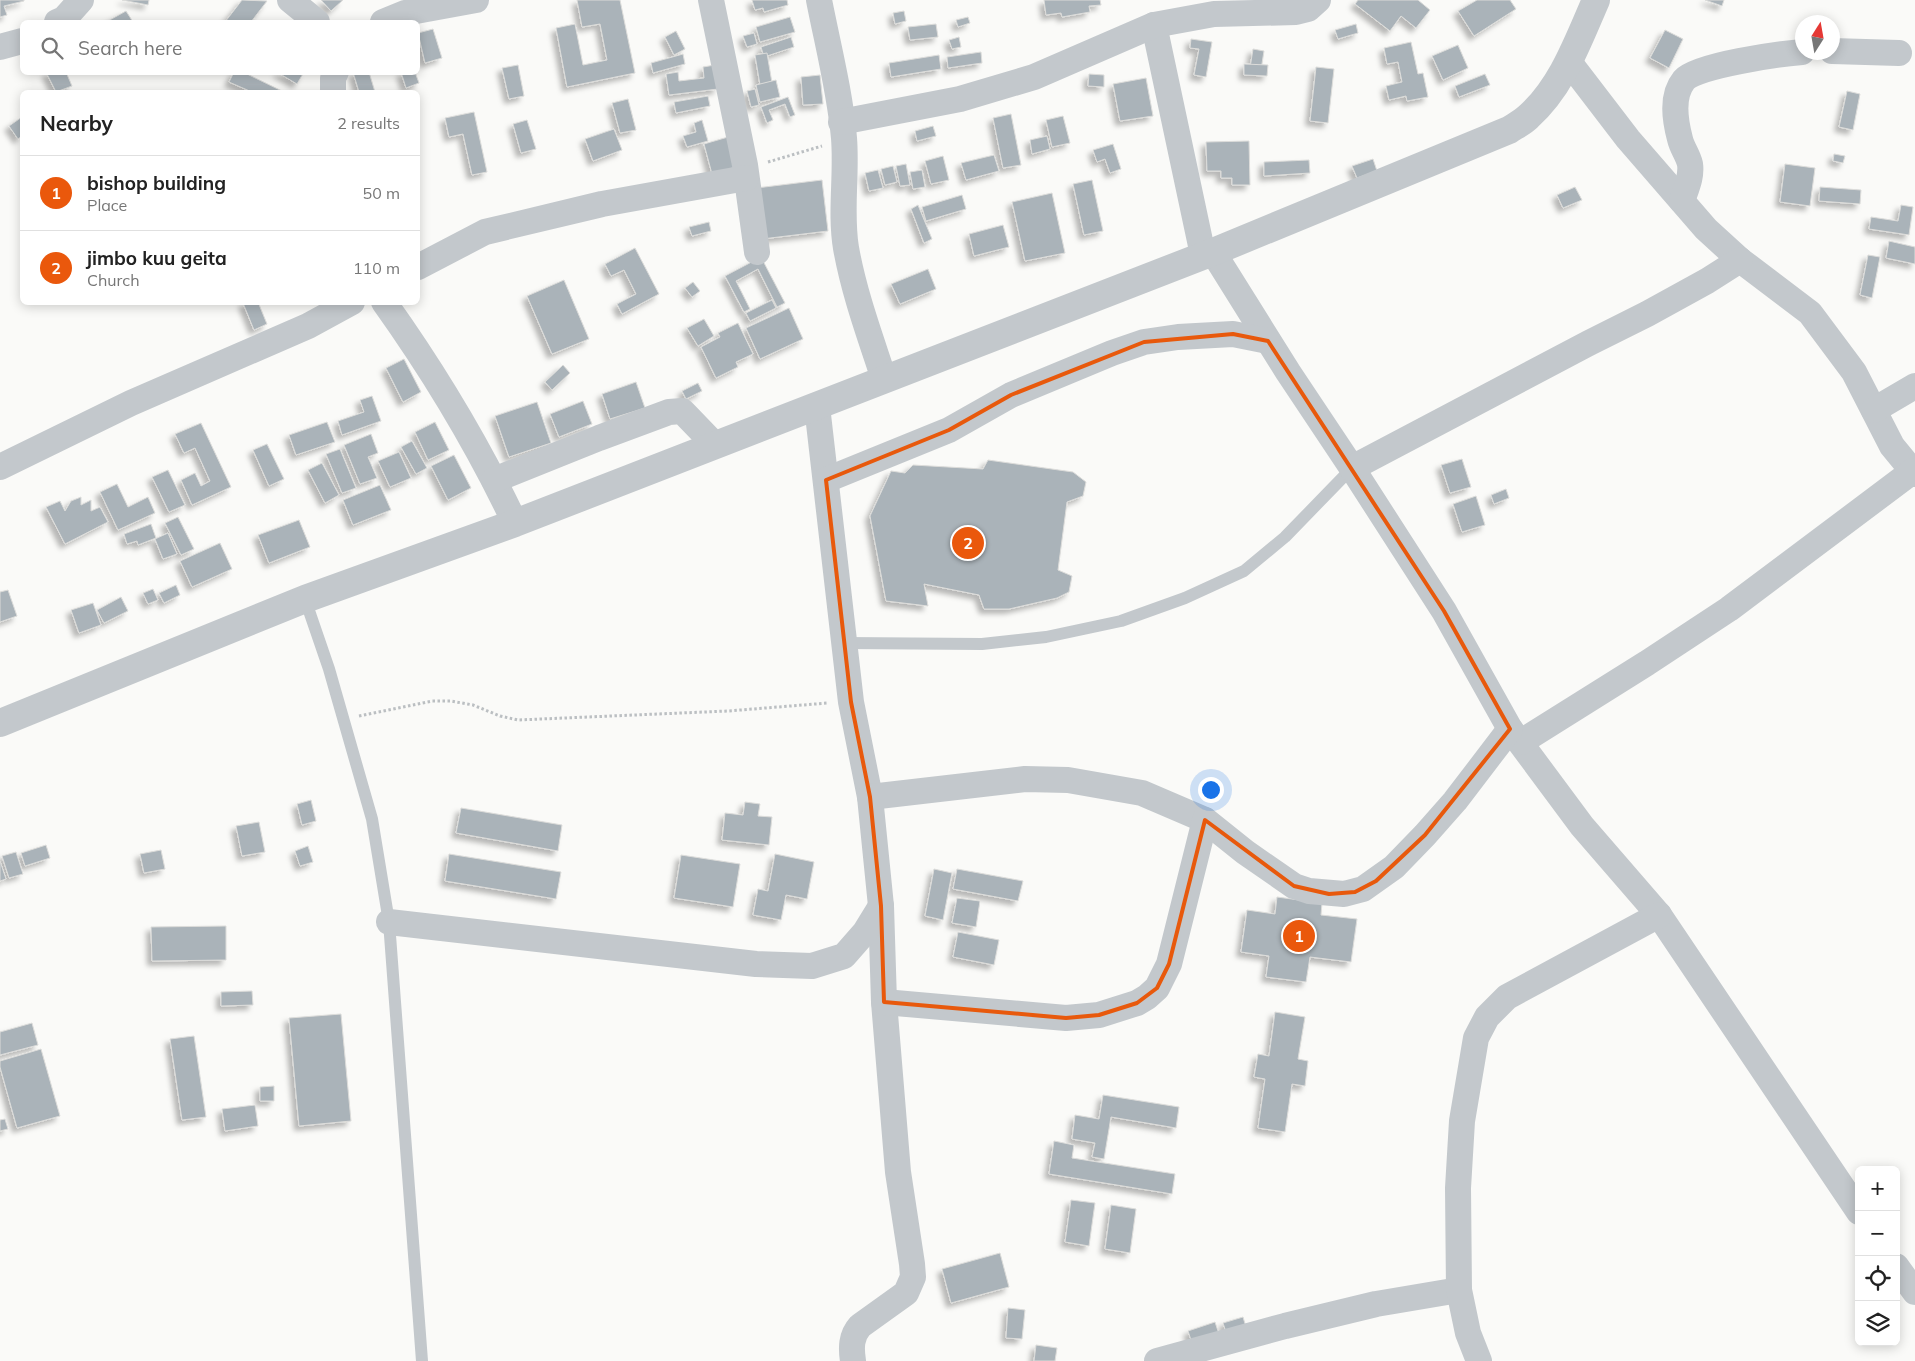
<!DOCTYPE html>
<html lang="en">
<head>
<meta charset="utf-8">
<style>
	:root { --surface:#fff; --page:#f6f6f6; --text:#222; --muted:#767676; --line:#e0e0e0; --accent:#ea580c }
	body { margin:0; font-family:Mulish,sans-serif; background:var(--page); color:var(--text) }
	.controls { position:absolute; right:15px; bottom:15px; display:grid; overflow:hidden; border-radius:8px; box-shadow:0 2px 12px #0003 }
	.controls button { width:45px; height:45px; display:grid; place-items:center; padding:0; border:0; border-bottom:1px solid var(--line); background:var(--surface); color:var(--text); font:25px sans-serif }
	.compass { position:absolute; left:1795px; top:15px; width:45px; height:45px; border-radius:50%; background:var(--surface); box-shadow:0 2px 12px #0003; rotate:11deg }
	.you { position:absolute; left:1210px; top:789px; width:18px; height:18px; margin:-12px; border:4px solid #fff; border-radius:50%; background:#1a73e8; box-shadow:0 0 0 8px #1a73e833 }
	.badge { display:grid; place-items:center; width:32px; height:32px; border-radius:50%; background:var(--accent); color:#fff; font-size:16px; font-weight:700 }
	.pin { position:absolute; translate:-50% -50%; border:2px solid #fff; box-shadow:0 1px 5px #0006 }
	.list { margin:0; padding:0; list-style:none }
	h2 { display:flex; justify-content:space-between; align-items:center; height:65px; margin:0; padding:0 20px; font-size:21px }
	h2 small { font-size:16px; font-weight:400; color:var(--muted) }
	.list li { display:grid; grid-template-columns:32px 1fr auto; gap:15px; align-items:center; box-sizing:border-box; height:75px; padding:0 20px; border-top:1px solid var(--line) }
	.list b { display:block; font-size:19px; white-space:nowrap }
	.list p { margin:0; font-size:16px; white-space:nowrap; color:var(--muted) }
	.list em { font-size:16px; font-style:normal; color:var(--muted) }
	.icon { flex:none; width:28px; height:28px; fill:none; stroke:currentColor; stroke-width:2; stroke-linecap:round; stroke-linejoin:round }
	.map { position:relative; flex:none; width:1915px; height:1361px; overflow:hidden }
	.search { position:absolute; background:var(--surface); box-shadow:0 2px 12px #0003; left:20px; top:20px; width:400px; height:55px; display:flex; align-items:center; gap:12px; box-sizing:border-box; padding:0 18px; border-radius:8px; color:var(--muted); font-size:19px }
	.panel { position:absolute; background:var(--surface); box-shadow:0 2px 12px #0003; left:20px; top:90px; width:400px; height:215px; border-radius:8px }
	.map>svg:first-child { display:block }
	.building { fill:#aab3b9; stroke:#dcdcda; filter:url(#shadow) }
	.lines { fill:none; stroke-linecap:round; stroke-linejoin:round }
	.path { stroke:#bbbfc2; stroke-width:3; stroke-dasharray:2.5 2.5; stroke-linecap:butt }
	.service { stroke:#c3c8cc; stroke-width:12 }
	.minor { stroke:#c3c8cc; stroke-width:26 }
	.tertiary { stroke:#c3c8cc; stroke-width:28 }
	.marked { fill:none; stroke:#e8590c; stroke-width:4; stroke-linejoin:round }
</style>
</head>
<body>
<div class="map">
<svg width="1915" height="1361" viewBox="0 0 1915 1361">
	<defs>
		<filter id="shadow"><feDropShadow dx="-4.5" dy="4.5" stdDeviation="2.5" flood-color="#0004"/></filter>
	</defs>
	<rect width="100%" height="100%" fill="#fafaf8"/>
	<g class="building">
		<polygon points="0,0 24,0 24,1 4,6 7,15 0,17"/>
		<polygon points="122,0 149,0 148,5"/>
		<polygon points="242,0 267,1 251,22 225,22"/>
		<polygon points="321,0 343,0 331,11"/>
		<polygon points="577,0 620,0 635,73 567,87 556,28 575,24 583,65 607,60 600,24 582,27"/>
		<polygon points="752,0 787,0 788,5 764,12 763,8 755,10"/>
		<polygon points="1044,0 1100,0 1101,5 1089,6 1090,12 1062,17 1061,13 1046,15"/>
		<polygon points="1358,0 1418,0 1430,10 1416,28 1401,16 1390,31 1355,4"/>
		<polygon points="1477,0 1510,0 1516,9 1474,36 1458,11"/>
		<polygon points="1705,0 1724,0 1722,6"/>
		<polygon points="126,11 133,22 106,22"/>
		<polygon points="904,11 906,21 895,24 893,13"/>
		<polygon points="790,17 795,32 760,42 756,27"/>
		<polygon points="968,17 970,23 958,27 956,20"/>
		<polygon points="936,24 938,37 910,40 908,27"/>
		<polygon points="1356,24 1358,33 1338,39 1335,30"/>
		<polygon points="433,29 442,58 425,63 418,33"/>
		<polygon points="1665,30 1683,39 1669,68 1650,58"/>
		<polygon points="676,31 685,49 674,55 665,37"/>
		<polygon points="754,33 757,44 747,47 743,36"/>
		<polygon points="791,37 794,47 764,57 761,47"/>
		<polygon points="959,37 961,47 952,49 949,40"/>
		<polygon points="1191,39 1212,42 1206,77 1194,75 1199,49 1190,48"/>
		<polygon points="1411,42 1418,74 1423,73 1428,97 1407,101 1406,96 1389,100 1386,86 1402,82 1398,62 1387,64 1384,48"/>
		<polygon points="1458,45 1468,68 1443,80 1432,56"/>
		<polygon points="1253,49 1264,51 1261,70 1250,68"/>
		<polygon points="981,52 982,63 948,68 947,57"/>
		<polygon points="767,53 772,83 760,85 755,55"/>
		<polygon points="683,54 685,64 653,73 651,63"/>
		<polygon points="939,55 941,69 891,77 889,63"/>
		<polygon points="1244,64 1268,65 1267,76 1244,75"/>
		<polygon points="518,65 524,96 509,99 502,68"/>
		<polygon points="715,65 718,89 669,95 666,74 678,72 679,81 704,78 703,67"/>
		<polygon points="1316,67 1334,69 1328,123 1310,121"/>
		<polygon points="46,72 66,72 72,86 56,92"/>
		<polygon points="234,72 243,72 284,92 252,92 229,82"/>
		<polygon points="277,72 304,72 297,84"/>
		<polygon points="353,72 369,72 375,92 359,92"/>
		<polygon points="401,72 415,72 419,83 406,88"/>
		<polygon points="1089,74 1104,75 1104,87 1088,86"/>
		<polygon points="1485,74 1490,85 1459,97 1455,86"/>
		<polygon points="820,75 823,104 803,105 801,77"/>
		<polygon points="1146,78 1153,116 1120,121 1113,84"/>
		<polygon points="776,80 780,97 760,102 756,85"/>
		<polygon points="755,89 759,105 751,107 747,91"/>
		<polygon points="1847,91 1860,94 1853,130 1839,127"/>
		<polygon points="708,96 710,106 676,113 674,102"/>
		<polygon points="788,97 795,115 790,117 785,104 769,110 773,120 767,123 761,107"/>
		<polygon points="628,99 636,130 620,133 612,103"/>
		<polygon points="474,112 487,172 472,175 463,134 449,137 445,118"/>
		<polygon points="1011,114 1021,165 1003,168 993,118"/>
		<polygon points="1063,116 1070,143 1052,147 1046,120"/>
		<polygon points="22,117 22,136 18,139 9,126"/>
		<polygon points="527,120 536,149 521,153 513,124"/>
		<polygon points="702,120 708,141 687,147 683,136 696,132 694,123"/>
		<polygon points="933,126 936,136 917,141 915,131"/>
		<polygon points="614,129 622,150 593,161 585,139"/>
		<polygon points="1047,136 1050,149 1032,154 1030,140"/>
		<polygon points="728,137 736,167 712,174 704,144"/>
		<polygon points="1249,141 1250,185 1232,185 1232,178 1221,178 1221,171 1207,171 1206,142"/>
		<polygon points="1113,144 1121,169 1110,173 1105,159 1097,162 1093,150"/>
		<polygon points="1834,154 1845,156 1843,163 1833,161"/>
		<polygon points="994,155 999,171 966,180 961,163"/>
		<polygon points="943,156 949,180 931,184 925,161"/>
		<polygon points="1373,159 1377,171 1357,178 1352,166"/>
		<polygon points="1309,160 1310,173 1264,176 1264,162"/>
		<polygon points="906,164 910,185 900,186 896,166"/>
		<polygon points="1785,164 1815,168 1810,206 1780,202"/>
		<polygon points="893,166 897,182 885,185 881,169"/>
		<polygon points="878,170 883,188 869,191 865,173"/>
		<polygon points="922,170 925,187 913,189 910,172"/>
		<polygon points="822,180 828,231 762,239 756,188"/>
		<polygon points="1092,180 1103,231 1084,235 1073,184"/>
		<polygon points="1575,187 1582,200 1563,208 1557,195"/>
		<polygon points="1820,187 1861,190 1860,204 1819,201"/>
		<polygon points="1052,193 1065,253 1025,261 1012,202"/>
		<polygon points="962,195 966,209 926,221 922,207"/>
		<polygon points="918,205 932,239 924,243 911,209"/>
		<polygon points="1901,205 1913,207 1909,235 1869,229 1871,217 1898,221"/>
		<polygon points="709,222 711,231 692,236 689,227"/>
		<polygon points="1003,225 1009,247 974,256 969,234"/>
		<polygon points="1889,241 1915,247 1915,264 1886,258"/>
		<polygon points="635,248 659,294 622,314 617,304 636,294 624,270 611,276 605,264"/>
		<polygon points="1868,255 1880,257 1872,298 1860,295"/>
		<polygon points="761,257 785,303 777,307 758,269 736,281 750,309 744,312 725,276"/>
		<polygon points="928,269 936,289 900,304 891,284"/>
		<polygon points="564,280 589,339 552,354 527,296"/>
		<polygon points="693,282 700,291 692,297 685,288"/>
		<polygon points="772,300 776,308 750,321 746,313"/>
		<polygon points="245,302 258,302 267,324 254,330 243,303"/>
		<polygon points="789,308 803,339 760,359 746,328"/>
		<polygon points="704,319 714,336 698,346 687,328"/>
		<polygon points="738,323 753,354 736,362 738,367 716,378 701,347 720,337 718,333"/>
		<polygon points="404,359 421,392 403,402 386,368"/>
		<polygon points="563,365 570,373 552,390 545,382"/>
		<polygon points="636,382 645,408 610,419 602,394"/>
		<polygon points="698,383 702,391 686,399 682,391"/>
		<polygon points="372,396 381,421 342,435 338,421 364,412 360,400"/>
		<polygon points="583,401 592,424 559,437 550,414"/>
		<polygon points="537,402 551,443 509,457 495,416"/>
		<polygon points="327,422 335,442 296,455 289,435"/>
		<polygon points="435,422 449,450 428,460 415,432"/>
		<polygon points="201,423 231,487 192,505 181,480 195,473 201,486 210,481 195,448 184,453 175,434"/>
		<polygon points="371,434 378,453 368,457 377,478 360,484 344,445"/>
		<polygon points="412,441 427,468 416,474 401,447"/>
		<polygon points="267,444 284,479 269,486 253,450"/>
		<polygon points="340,449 356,488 342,493 326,454"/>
		<polygon points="399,452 411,478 390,487 378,461"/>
		<polygon points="454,455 471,488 448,500 431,466"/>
		<polygon points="1462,459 1471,487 1450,493 1441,465"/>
		<polygon points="988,460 1073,472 1086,482 1083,496 1067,502 1058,570 1072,576 1069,592 1057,598 1009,609 984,609 979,595 924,584 928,606 886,601 870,516 891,471 905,473 913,465 983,469"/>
		<polygon points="322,463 339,495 325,503 308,470"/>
		<polygon points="168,470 185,505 169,512 152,477"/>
		<polygon points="117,484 128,507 148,497 155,513 118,530 100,492"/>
		<polygon points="380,485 391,510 353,525 343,500"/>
		<polygon points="1506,489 1509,498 1494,504 1491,495"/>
		<polygon points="1476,496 1485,525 1462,532 1453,504"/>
		<polygon points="81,497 81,505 91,500 91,511 100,507 108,522 65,544 46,507 60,501 65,511 71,501"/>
		<polygon points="178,517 194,549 181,555 165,523"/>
		<polygon points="299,520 310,547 269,563 258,535"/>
		<polygon points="151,524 156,538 138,545 137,541 127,544 124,534"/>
		<polygon points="168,533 177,554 163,559 155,539"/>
		<polygon points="220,543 232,569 192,587 180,561"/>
		<polygon points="176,585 180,595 164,603 159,593"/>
		<polygon points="153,589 158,600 148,604 143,593"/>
		<polygon points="8,590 17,616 0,622 0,592"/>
		<polygon points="121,597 128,611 104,623 97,610"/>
		<polygon points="93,603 101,625 79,633 71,610"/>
		<polygon points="311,800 316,821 302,825 297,804"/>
		<polygon points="745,802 760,804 758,816 772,817 769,845 722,840 725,813 743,815"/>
		<polygon points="461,808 562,825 558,851 456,833"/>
		<polygon points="259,822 265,852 242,856 236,826"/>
		<polygon points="46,845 50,858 25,866 21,853"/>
		<polygon points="308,846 313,862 300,866 295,851"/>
		<polygon points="161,850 165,869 144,873 140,854"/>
		<polygon points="16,852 23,874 9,878 2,856"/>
		<polygon points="449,854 561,872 556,899 445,881"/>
		<polygon points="775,854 814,862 807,899 786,895 781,920 753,915 758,889 768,891"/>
		<polygon points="681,855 740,864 733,907 674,898"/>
		<polygon points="0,861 6,879 0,881"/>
		<polygon points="934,869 952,873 943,920 925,916"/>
		<polygon points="957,869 1023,881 1018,901 953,889"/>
		<polygon points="1277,897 1322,903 1321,915 1357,919 1351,962 1310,957 1306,982 1266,977 1269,956 1241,952 1247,910 1275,914"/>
		<polygon points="957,898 980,901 976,927 952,923"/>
		<polygon points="226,926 226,960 152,961 151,927"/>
		<polygon points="958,932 999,940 994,965 953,957"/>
		<polygon points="252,991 253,1005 221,1006 221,992"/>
		<polygon points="1275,1012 1305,1017 1298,1059 1308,1061 1305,1086 1292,1084 1285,1132 1258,1128 1265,1079 1254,1077 1258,1054 1269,1056"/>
		<polygon points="341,1014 351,1121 299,1126 289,1018"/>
		<polygon points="32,1023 38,1045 0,1055 0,1032"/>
		<polygon points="194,1036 206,1117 182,1120 170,1039"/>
		<polygon points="41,1049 60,1116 17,1128 0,1067 0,1061"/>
		<polygon points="274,1086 274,1101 260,1101 260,1087"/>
		<polygon points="1103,1095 1179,1107 1176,1128 1111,1117 1104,1159 1092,1157 1095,1143 1072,1139 1075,1115 1099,1119"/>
		<polygon points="255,1105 258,1126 225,1131 222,1109"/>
		<polygon points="5,1119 8,1129 0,1131 0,1120"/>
		<polygon points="1054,1141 1074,1145 1072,1158 1175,1174 1172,1194 1049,1174"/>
		<polygon points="1071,1200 1095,1203 1089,1246 1065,1242"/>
		<polygon points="1111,1205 1136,1209 1130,1253 1105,1249"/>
		<polygon points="1000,1253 1009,1287 951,1303 942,1269"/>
		<polygon points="1008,1308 1025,1310 1022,1339 1006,1338"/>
		<polygon points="1243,1317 1246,1327 1226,1332 1223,1323"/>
		<polygon points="1215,1322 1219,1334 1192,1343 1188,1331"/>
		<polygon points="1036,1345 1057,1348 1055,1361 1034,1361"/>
	</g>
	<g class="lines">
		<g class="path">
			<polyline points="768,162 822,146"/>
			<polyline points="359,716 432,701 451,701 473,705 500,716 518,720 728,711 828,703"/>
		</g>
		<g class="service">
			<polyline points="305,599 329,669 372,819 389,922 422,1361"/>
			<polyline points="844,643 982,644 1046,637 1121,621 1185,598 1244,571 1285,537 1352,468"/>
		</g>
		<g class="minor">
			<polyline points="290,0 317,22"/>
			<polyline points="711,0 745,165 757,252"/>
			<path d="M819,0C828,46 840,92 844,138C847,175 840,212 846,248C854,293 870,336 884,379"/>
			<polyline points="57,22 64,19 81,0"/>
			<polyline points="383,22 405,13 476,0"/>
			<polyline points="1154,25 1203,255"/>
			<polyline points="0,47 22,41"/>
			<polyline points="1832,51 1899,53"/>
			<polyline points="1569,62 1628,139 1706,229 1740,260 1810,313 1854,372 1892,446 1915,474"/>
			<polyline points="333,92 333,78 336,72"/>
			<polyline points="841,122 960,99 1034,77 1154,25 1214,14 1296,12 1308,9 1318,0"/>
			<path d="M1682,201C1686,189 1692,177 1690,164C1688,155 1682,148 1680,139C1675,120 1671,96 1684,80C1697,65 1780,54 1802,52"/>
			<polyline points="1213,252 1288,372 1352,468 1444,611 1510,729 1582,826 1659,915 1859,1212"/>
			<polyline points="418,267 485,232 602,204 746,178"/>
			<path d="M384,302C434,372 478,445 515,523"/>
			<path d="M817,406L851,702L870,797L881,906L884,1002L898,1172L912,1264L913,1277L906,1293L860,1326C851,1336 851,1348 853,1361"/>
			<polyline points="1874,410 1915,386"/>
			<polyline points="0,467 131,403 308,326 352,302"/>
			<polyline points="1352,468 1589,343 1647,314 1707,281 1740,260"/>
			<polyline points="494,480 599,438 669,412 682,411 686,415 714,444"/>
			<polyline points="826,480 949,430 1011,395 1112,353 1144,342 1178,337 1233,334 1268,341"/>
			<polyline points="1521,742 1647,663 1729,609 1913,471"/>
			<polyline points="870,797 1025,779 1068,780 1142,793 1205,820 1245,852 1294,886 1309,891 1344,894 1363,889 1394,867 1425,835 1455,801 1510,729"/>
			<polyline points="389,922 756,964 812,966 844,956 865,932 881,906"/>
			<polyline points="884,1002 1066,1018 1099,1015 1137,1003 1147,997 1157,988 1169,964 1205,820"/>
			<polyline points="1896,1266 1915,1292"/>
			<polyline points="1157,1361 1285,1326 1376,1304 1459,1290"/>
			<polyline points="1479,1361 1468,1333 1459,1290 1458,1188 1462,1121 1476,1038 1487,1017 1507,997 1659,915"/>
		</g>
		<path class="tertiary" d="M0,723L305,599L515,523L1213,252L1509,130C1515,126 1523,122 1528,117C1562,87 1578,41 1596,0"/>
	</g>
	<path class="marked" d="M1233,334L1268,341L1444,611L1510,729L1425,835L1376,881L1355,892L1329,894L1294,886L1205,820L1169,964L1157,988L1137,1003L1099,1015L1066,1018L884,1002L881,906L870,797L851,702L826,480L949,430L1011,395L1144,342Z"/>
</svg>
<div class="controls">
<button>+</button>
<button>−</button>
<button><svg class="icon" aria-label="locate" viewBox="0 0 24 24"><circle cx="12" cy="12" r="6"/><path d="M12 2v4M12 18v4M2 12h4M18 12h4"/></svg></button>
<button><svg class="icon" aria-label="layers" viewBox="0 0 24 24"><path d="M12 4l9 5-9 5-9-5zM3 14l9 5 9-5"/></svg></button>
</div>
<svg class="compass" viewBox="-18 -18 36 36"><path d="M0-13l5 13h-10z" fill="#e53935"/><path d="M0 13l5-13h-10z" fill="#767676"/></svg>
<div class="you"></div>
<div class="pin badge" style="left:1299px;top:936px">1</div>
<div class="pin badge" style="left:968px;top:543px">2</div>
<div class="search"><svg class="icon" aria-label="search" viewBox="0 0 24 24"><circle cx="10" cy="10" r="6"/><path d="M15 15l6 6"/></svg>Search here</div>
<section class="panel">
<h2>Nearby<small>2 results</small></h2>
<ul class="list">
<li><span class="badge">1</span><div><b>bishop building</b><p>Place</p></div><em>50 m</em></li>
<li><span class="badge">2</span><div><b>jimbo kuu geita</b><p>Church</p></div><em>110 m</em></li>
</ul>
</section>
</div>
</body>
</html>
